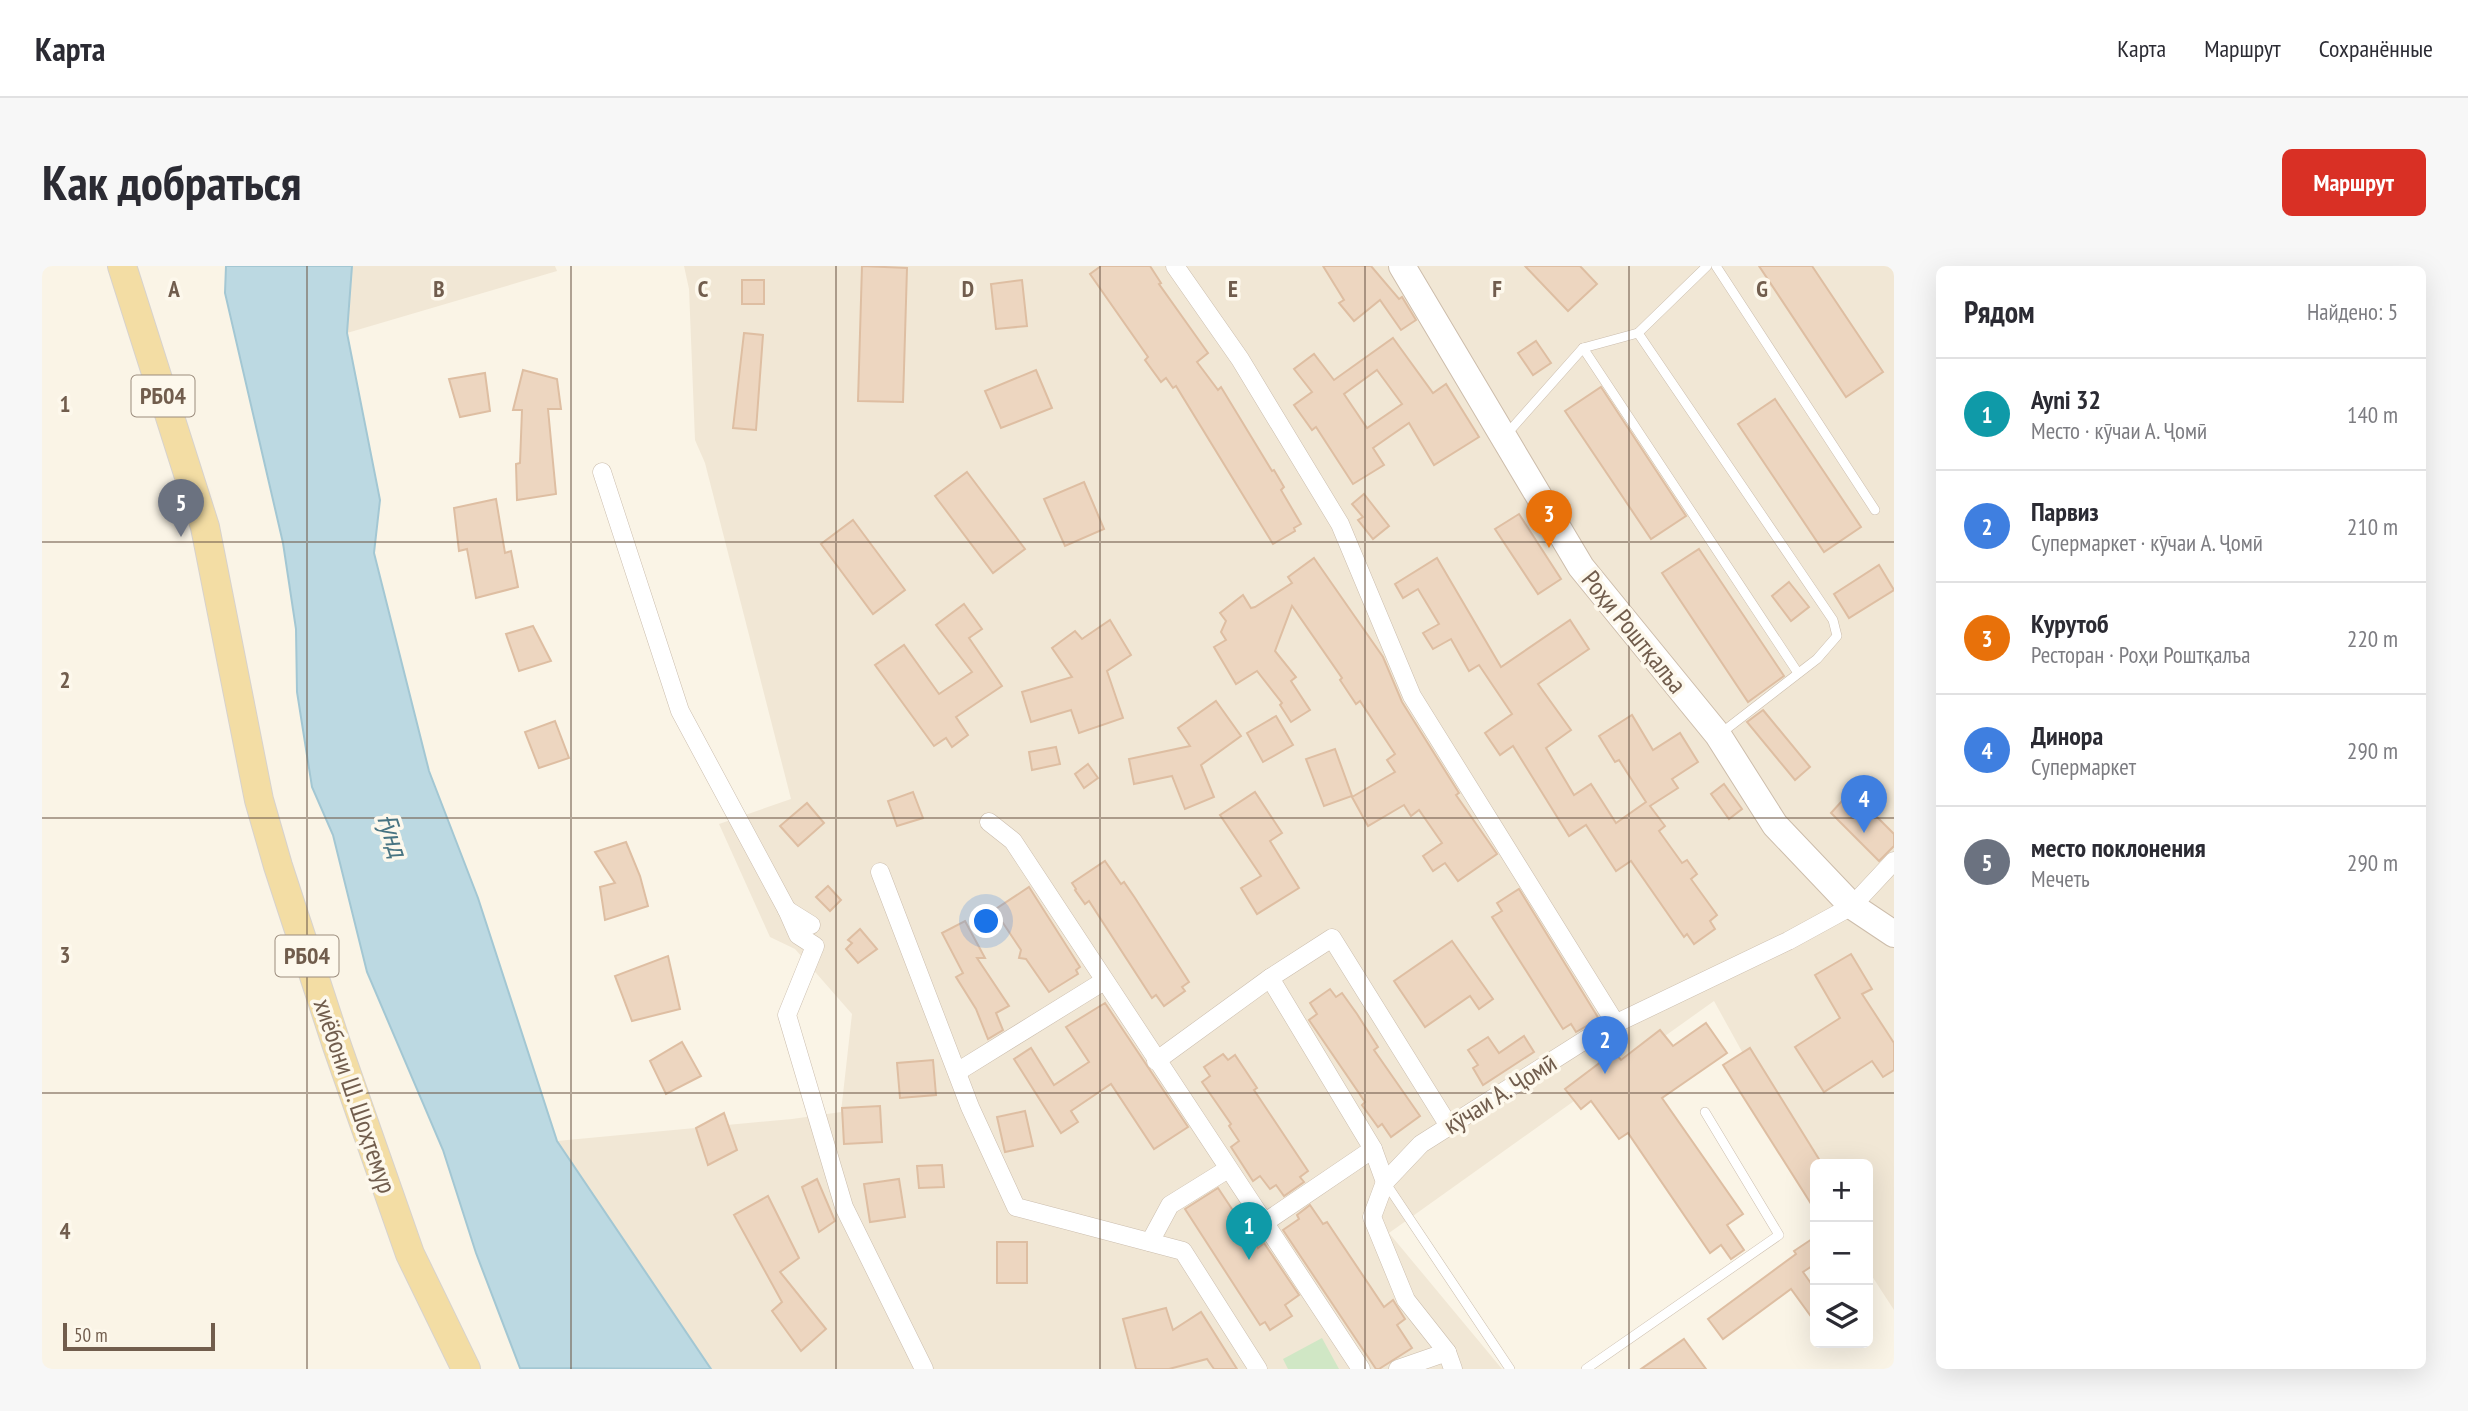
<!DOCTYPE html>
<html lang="ru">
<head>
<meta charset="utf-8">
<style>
	:root { --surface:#fff; --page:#f7f7f7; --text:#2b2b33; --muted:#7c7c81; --line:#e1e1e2; --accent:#d93025 }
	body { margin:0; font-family:"PT Sans Narrow",sans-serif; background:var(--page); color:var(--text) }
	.controls { position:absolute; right:21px; bottom:21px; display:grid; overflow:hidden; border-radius:10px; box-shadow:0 7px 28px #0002 }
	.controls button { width:63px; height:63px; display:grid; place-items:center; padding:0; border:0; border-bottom:2px solid var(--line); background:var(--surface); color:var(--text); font:35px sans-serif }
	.scale { position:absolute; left:21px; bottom:18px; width:152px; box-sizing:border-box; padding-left:7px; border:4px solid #715d4d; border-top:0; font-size:19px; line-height:24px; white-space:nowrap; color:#715d4d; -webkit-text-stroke:5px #fdf8ec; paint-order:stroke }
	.you { position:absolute; left:945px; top:656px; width:24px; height:24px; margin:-18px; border:5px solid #fff; border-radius:50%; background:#1a73e8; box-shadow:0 0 0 10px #1a73e833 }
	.badge { display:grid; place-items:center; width:46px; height:46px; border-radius:50%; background:var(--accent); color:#fff; font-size:23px; font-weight:700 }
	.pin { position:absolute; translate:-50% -58px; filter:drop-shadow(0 2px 4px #0008) }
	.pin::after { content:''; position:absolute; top:37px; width:24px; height:21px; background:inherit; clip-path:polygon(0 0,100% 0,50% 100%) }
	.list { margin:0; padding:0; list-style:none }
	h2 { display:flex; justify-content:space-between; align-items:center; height:91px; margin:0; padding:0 28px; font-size:30px }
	h2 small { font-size:23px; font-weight:400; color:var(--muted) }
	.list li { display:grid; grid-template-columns:46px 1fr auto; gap:21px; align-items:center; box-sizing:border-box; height:112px; padding:0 28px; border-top:2px solid var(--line) }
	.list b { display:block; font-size:26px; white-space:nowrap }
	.list p { margin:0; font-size:23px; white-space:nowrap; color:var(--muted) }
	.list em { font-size:23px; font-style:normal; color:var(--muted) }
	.icon { flex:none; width:38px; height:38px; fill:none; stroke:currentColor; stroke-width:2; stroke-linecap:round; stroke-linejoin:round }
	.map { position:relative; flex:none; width:1852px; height:1103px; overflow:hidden; border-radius:10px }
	header { display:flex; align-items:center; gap:42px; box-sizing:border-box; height:98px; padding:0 35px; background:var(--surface); border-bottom:2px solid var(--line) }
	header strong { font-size:33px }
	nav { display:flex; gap:38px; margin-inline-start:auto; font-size:24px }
	.intro { display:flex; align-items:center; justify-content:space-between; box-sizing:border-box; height:168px; padding:0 42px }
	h1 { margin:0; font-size:49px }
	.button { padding:18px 32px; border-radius:10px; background:var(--accent); color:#fff; font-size:24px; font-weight:700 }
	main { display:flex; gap:42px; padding:0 42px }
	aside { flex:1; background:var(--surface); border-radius:10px; box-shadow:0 7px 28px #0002 }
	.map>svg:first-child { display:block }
	.residential { fill:#f1e7d5 }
	.green { fill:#d0e7c5 }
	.water { fill:#bcd9e2; stroke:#a3c7d3; stroke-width:2 }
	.building { fill:#edd6c0; stroke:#debea2; stroke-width:2; fill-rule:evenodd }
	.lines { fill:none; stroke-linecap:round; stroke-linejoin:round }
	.lane-casing { stroke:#cbbdad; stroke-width:10 }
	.street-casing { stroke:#cbbdad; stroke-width:19 }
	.secondary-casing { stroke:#cdbdab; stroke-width:28 }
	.primary-casing { stroke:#d7d2cd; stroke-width:30 }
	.lane { stroke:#fff; stroke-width:9 }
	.street { stroke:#fff; stroke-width:18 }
	.secondary { stroke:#fff; stroke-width:26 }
	.primary { stroke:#f3dda4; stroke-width:28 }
	.grid { fill:none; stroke:#715d4d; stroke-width:2; stroke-opacity:0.55 }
	.labels { text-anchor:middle; stroke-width:7; stroke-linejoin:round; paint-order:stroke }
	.shield { fill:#fdf8ec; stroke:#9b8c7d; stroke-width:2 }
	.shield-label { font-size:24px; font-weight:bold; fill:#715d4d }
	.street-label { font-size:26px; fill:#715d4d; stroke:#fdf8ec }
	.water-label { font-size:28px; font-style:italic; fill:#487482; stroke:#fdf8ec }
	.grid-label { font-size:23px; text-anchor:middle; font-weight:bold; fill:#715d4d; stroke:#fdf8ec; stroke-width:7; stroke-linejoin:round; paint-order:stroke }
</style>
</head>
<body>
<header>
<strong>Карта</strong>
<nav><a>Карта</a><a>Маршрут</a><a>Сохранённые</a></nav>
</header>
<div class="intro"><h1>Как добраться</h1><a class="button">Маршрут</a></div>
<main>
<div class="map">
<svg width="1852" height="1103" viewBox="0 0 1852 1103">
	<rect width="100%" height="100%" fill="#faf4e6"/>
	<g class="residential">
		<polygon points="310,0 513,0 515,5 305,67"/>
		<polygon points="642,0 1852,0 1852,1044 1826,1004 1826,898 1773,898 1773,918 1672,735 1347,967 1460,1103 669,1103 515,875 750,853 799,846 810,748 753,683 728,671 677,558 749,533 663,197 653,174 647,23"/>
	</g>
	<polygon class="green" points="1280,1072 1297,1103 1246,1103 1241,1093"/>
	<polygon class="water" points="184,0 310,0 305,67 338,234 332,287 387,505 436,632 515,875 669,1103 478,1102 434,987 401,884 325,706 291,569 270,521 255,426 254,363 241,277 183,27"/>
	<g class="building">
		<polygon points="820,0 865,2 861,136 816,135"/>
		<polygon points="1059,0 1108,0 1119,17 1117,18 1166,87 1155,96 1176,124 1179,121 1230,205 1232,204 1242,221 1239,224 1259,258 1252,262 1253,265 1231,278 1134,120 1131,122 1124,112 1119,116 1103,94 1106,91 1048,8"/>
		<polygon points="1281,0 1329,0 1357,33 1360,31 1374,54 1359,64 1338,34 1312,55 1297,37 1302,34"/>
		<polygon points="1483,0 1538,0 1555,18 1526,45"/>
		<polygon points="1717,0 1770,0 1841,106 1804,131"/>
		<rect x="700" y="14" width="22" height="24"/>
		<polygon points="980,14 985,60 954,63 949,18"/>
		<polygon points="702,67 721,69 714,164 691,162"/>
		<path d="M1351,72L1391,127L1404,118L1437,171L1392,199L1367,157L1331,182L1342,199L1311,218L1274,161L1270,164L1252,139L1270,126L1252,103L1272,88L1292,114ZM1335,104L1360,138L1325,162L1302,128Z"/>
		<polygon points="1494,75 1509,97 1491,109 1476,87"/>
		<polygon points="481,104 515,113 519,143 506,143 514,228 475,234 474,198 478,197 480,144 471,144"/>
		<polygon points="994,104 1010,142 959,162 943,125"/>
		<polygon points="443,107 448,145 418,151 407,113"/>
		<polygon points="1559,121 1644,250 1609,273 1523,145"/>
		<polygon points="1733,133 1819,261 1782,286 1696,158"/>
		<polygon points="925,206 983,283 951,307 893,230"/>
		<polygon points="1042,216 1062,263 1023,280 1002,233"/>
		<polygon points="1322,228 1347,260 1331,273 1316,254 1321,251 1310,238"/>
		<polygon points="454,233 463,287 469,285 476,321 434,332 425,283 417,285 412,242"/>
		<polygon points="1477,248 1519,313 1496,328 1453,263"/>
		<polygon points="811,254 863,324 831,348 779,278"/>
		<polygon points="1657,283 1742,410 1706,436 1620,307"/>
		<polygon points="1272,292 1341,391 1360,436 1417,527 1414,529 1455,588 1416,615 1403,597 1391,605 1381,590 1400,577 1377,544 1369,550 1362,539 1326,560 1310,531 1353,506 1345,494 1353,488 1318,435 1314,438 1298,414 1300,412 1250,340 1233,385 1254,411 1249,415 1268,444 1249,456 1238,439 1240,437 1215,405 1194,418 1172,381 1184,374 1179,366 1184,355 1178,347 1201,329 1209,342 1213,341 1250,317 1246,311"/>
		<polygon points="1395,292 1459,401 1528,354 1547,383 1496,418 1529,464 1504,482 1532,529 1549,518 1574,557 1604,536 1577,494 1573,496 1557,470 1590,449 1611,484 1638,467 1656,496 1630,513 1636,522 1608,540 1623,560 1617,565 1640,597 1645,594 1655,608 1649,613 1675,649 1668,655 1673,663 1652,678 1645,668 1642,671 1589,595 1574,605 1544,559 1527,570 1471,480 1458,489 1443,467 1470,448 1437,399 1427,405 1409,373 1391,383 1381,367 1397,358 1376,323 1361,332 1353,318"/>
		<polygon points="1837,299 1852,324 1807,352 1792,328"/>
		<polygon points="1747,316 1767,341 1749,355 1730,330"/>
		<polygon points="922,338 940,363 927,372 960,420 914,451 926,469 910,481 904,472 892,480 833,399 862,379 897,428 930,406 894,359"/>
		<polygon points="1068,354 1089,389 1065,405 1081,452 1037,467 1029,444 989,456 980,426 1030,411 1010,382 1033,365 1040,373"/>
		<polygon points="491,360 509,395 477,405 464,368"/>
		<polygon points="1174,435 1199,470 1159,499 1172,531 1143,543 1130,510 1092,518 1087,493 1148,480 1136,462"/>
		<polygon points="1721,444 1768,501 1753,514 1705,456"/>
		<polygon points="1234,450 1251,479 1221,496 1205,467"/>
		<polygon points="513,455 527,492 497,502 483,466"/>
		<polygon points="1014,481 1018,498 990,504 987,486"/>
		<polygon points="1293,483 1310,530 1282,540 1264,493"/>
		<polygon points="1046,498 1056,512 1042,522 1033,508"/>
		<polygon points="1682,518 1700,543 1687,553 1669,528"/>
		<polygon points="1809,525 1852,568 1852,580 1837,595 1789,547"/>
		<polygon points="871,526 881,552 855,560 846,535"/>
		<polygon points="1213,526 1240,567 1228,575 1257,622 1215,648 1199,622 1219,610 1178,549"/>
		<polygon points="765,537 782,557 756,580 738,560"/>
		<polygon points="584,576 598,610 606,640 563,654 558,621 573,617 553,586"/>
		<polygon points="1063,595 1079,618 1082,616 1093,632 1147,716 1140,721 1143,725 1122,740 1114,729 1110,732 1047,635 1043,638 1033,624 1034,623 1030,617"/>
		<polygon points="786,620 799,634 788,645 774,631"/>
		<polygon points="987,621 1038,701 1034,704 1036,708 1007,726 984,693 977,692 979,684 959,654 937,654"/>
		<polygon points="1477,623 1557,753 1534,766 1529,758 1521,763 1450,651 1460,645 1455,637"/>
		<polygon points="923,655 943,692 935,692 967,740 954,747 961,764 946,773 934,743 914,711 921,707 900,667"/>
		<polygon points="818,663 835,683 816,697 804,683 810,677 806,674"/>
		<polygon points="1410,675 1451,733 1437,743 1428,730 1383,761 1352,715"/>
		<polygon points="1809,688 1830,723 1820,728 1852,777 1852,804 1841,811 1830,795 1782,826 1753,781 1798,752 1773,709"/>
		<polygon points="626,690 638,743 590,755 573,710"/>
		<polygon points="1288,723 1294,731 1300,727 1315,748 1336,781 1332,784 1378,850 1349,871 1340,858 1336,861 1320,839 1323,836 1267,754 1275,748 1268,737"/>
		<polygon points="1063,737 1146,861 1112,883 1069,818 1029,845 1036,856 1019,867 972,793 989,782 1012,819 1047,796 1024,761"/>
		<polygon points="1664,757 1685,787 1620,832 1701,948 1685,959 1702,984 1689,993 1679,979 1668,987 1586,867 1577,873 1549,835 1539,843 1523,823 1572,786 1579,794 1618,764 1631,780"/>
		<polygon points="1482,770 1492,786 1441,819 1431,802 1436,799 1426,784 1446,771 1457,787"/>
		<polygon points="640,776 659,810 624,828 608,795"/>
		<polygon points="1708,782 1780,898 1773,898 1773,944 1681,799"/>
		<polygon points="1181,788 1186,794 1193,789 1215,822 1212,824 1266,905 1258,911 1262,916 1242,930 1234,919 1228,923 1218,910 1211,915 1189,881 1197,875 1187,860 1189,858 1160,816 1168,810 1162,801"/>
		<polygon points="891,794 894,829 858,832 855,797"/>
		<polygon points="838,840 840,876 802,878 800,842"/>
		<polygon points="983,845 991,880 963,886 955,851"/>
		<polygon points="682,847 695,884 666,899 654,862"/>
		<polygon points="900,899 902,921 877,922 875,900"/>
		<polygon points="775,913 793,955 777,966 760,921"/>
		<polygon points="857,913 863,951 828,956 822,918"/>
		<polygon points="1176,922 1216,982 1222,977 1257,1029 1243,1039 1250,1050 1228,1064 1223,1056 1218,1059 1143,943"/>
		<polygon points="726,930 757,992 738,1006 784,1063 759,1085 730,1045 740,1036 692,949"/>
		<polygon points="1268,939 1281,958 1285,956 1342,1041 1351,1034 1363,1053 1355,1059 1370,1082 1337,1103 1334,1103 1241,964 1257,953 1255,949"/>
		<polygon points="1773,971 1773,998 1761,1006 1773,1023 1773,1056 1749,1023 1681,1073 1666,1053 1754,988 1752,985"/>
		<rect x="955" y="976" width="30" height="41"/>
		<polygon points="1124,1042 1131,1064 1159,1046 1195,1103 1172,1103 1165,1093 1127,1103 1094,1103 1081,1053"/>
		<polygon points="1642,1073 1664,1103 1599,1103"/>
	</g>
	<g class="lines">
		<defs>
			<g id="lane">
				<polyline points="1674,0 1833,244"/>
				<polyline points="1596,67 1791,354 1795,370 1775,393 1678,468"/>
				<polyline points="1541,82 1756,407"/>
				<polyline points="1463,170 1541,82 1596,67 1665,0"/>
				<polyline points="1343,916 1468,1103"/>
				<polyline points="1544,1103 1737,969 1663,846"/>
			</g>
			<g id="street">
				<polyline points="1133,0 1198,93 1298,258 1370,430 1574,758"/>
				<polyline points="560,206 638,445 745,644"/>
				<polyline points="947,556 971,575 1319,1103"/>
				<polyline points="838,606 928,841 974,941 1141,985 1216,1103"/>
				<polyline points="769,659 745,644 756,669 773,680 745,749 802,941 882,1103"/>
				<polyline points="1228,712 1331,883 1343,916"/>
				<polyline points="1114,795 1228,712 1290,672 1407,860"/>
				<polyline points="915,806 1062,715"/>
				<polyline points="1222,957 1331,883"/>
				<polyline points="1108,976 1128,939 1186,903"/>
				<polyline points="1356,1103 1405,1086"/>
				<polyline points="1411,1103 1405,1086 1364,1034 1330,951 1343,916 1379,878 1554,767 1746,675 1810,640 1852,595"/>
			</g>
			<polyline id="secondary" points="1360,0 1539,301 1676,469 1733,559 1810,640 1852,668"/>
			<polyline id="primary" points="80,0 163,261 217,534 236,600 295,780 368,988 424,1103"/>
		</defs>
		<use href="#lane" class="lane-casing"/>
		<use href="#street" class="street-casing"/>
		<use href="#secondary" class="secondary-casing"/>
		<use href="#primary" class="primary-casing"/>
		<use href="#lane" class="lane"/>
		<use href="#street" class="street"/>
		<use href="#secondary" class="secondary"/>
		<use href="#primary" class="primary"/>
	</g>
	<path class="grid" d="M265,0V1103M529,0V1103M794,0V1103M1058,0V1103M1323,0V1103M1587,0V1103M0,276H1852M0,552H1852M0,827H1852"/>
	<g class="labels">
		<g class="shield">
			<rect x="89.5" y="109.5" width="63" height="41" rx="5"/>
			<rect x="233.5" y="669.5" width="63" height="41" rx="5"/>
		</g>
		<g class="shield-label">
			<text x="121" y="138">РБ04</text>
			<text x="265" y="698">РБ04</text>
		</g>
		<g class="street-label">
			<text transform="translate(1592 366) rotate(51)" y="9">Роҳи Роштқалъа</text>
			<text transform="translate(1458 828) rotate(-32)" y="9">кӯчаи А. Ҷомӣ</text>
			<text transform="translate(313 830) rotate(71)" y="9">хиёбони Ш. Шоҳтемур</text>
		</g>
		<g class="water-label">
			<text transform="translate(351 569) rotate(72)" y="10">Ғунд</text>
		</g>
	</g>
	<g class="grid-label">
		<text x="132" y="31">A</text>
		<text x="397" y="31">B</text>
		<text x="661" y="31">C</text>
		<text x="926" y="31">D</text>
		<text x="1191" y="31">E</text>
		<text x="1455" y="31">F</text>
		<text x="1720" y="31">G</text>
		<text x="23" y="146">1</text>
		<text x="23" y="422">2</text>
		<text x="23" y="697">3</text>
		<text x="23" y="973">4</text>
	</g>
</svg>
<div class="controls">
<button>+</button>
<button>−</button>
<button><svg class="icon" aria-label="layers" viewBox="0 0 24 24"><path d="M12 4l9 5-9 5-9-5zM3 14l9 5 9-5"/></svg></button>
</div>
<div class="scale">50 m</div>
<div class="you"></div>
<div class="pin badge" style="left:1207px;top:994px;background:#0f9aa8">1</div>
<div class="pin badge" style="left:1563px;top:808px;background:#3f7fe0">2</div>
<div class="pin badge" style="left:1507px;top:282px;background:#e8710a">3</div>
<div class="pin badge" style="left:1822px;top:567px;background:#3f7fe0">4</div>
<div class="pin badge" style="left:139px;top:271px;background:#6b7280">5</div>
</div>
<aside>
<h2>Рядом<small>Найдено: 5</small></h2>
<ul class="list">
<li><span class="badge" style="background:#0f9aa8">1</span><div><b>Ayni 32</b><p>Место · кӯчаи А. Ҷомӣ</p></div><em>140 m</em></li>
<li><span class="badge" style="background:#3f7fe0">2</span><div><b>Парвиз</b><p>Супермаркет · кӯчаи А. Ҷомӣ</p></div><em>210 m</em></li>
<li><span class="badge" style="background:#e8710a">3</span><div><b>Курутоб</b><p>Ресторан · Роҳи Роштқалъа</p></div><em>220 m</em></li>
<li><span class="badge" style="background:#3f7fe0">4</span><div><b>Динора</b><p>Супермаркет</p></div><em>290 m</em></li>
<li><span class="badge" style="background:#6b7280">5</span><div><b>место поклонения</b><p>Мечеть</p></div><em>290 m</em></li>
</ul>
</aside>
</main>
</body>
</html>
